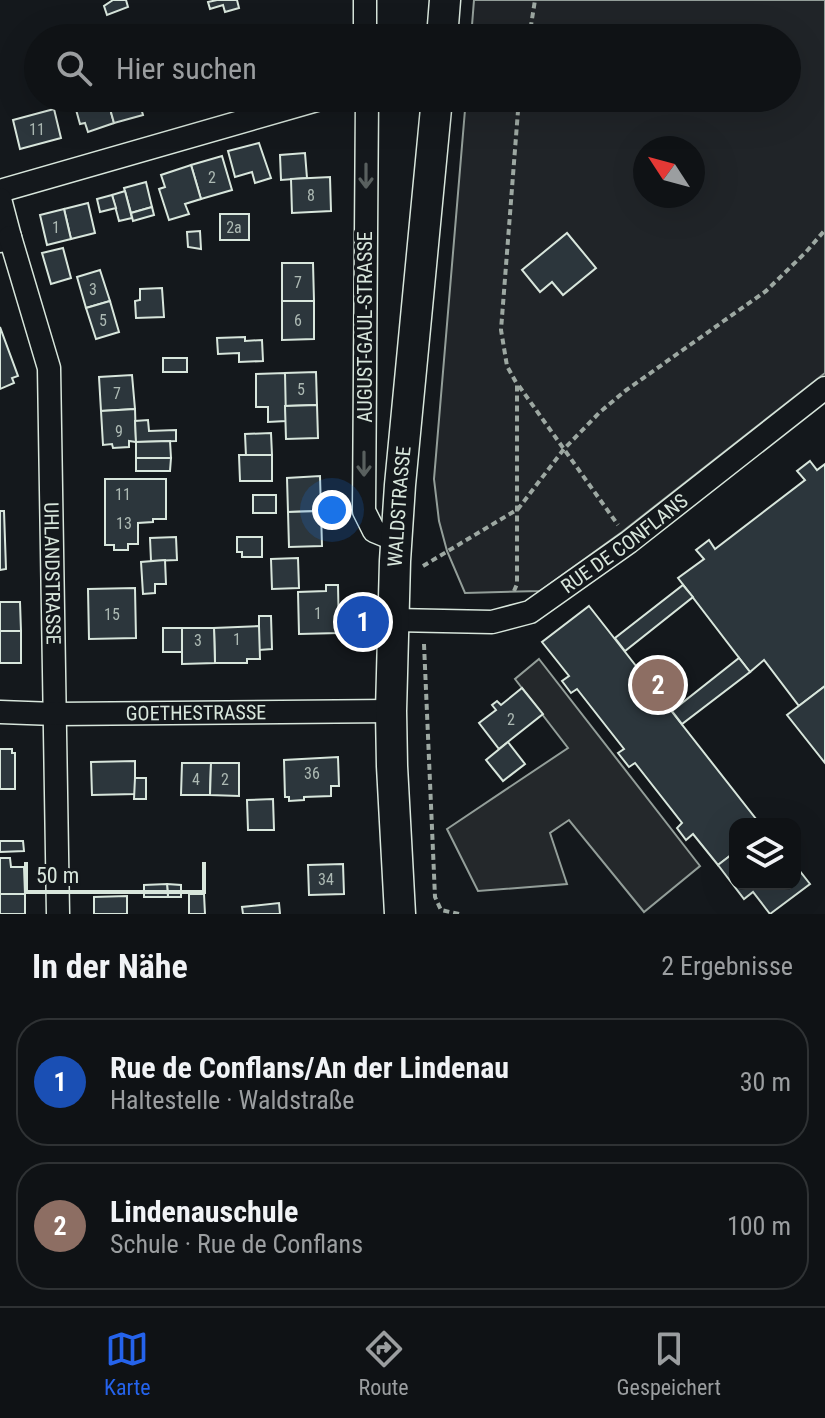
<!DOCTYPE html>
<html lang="de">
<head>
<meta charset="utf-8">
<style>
	:root { --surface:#0f1215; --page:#181b1e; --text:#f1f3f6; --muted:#9b9ea0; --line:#2f3234; --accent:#2563eb }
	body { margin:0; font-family:"Roboto Condensed",sans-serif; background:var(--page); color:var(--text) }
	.controls { position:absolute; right:24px; bottom:24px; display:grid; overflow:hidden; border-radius:16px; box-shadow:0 8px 32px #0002 }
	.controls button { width:72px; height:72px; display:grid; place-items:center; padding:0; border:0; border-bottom:2px solid var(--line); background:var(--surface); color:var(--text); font:40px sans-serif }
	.compass { position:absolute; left:633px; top:136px; width:72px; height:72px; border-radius:50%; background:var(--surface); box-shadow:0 8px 32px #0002; rotate:306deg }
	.scale { position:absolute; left:24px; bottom:20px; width:182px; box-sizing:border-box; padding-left:8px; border:4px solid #d8e6dc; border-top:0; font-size:22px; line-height:28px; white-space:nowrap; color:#d8e6dc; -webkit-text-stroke:6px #14181c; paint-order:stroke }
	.you { position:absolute; left:332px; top:510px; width:28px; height:28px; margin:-20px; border:6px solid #fff; border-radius:50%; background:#1a73e8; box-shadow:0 0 0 12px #1a73e833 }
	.badge { display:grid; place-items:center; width:52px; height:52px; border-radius:50%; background:var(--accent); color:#fff; font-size:26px; font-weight:700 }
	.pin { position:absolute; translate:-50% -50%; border:4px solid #fff; box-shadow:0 2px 8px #0006 }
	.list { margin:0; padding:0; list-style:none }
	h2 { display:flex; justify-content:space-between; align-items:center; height:104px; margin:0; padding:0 32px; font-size:34px }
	h2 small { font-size:26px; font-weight:400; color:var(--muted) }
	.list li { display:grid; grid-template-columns:52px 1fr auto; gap:24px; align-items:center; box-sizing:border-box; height:128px; margin:0 16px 16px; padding:0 16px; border:2px solid var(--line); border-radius:32px }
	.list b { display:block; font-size:30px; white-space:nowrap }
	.list p { margin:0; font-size:26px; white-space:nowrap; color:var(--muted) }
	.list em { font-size:26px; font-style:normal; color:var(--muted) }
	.icon { flex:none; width:44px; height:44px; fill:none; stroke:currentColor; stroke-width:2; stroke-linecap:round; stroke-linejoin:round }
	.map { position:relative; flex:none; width:825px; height:914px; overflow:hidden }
	.search { position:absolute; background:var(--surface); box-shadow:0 8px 32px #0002; left:24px; right:24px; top:24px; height:88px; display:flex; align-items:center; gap:20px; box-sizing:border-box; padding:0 28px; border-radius:44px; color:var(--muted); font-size:30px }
	.sheet { height:392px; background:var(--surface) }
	nav { display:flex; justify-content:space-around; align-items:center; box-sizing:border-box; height:112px; border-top:2px solid var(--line); background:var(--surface); font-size:22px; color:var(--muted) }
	nav a { display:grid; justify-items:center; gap:4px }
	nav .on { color:var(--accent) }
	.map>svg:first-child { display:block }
	.green { fill:#202428; stroke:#939e99; stroke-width:2; fill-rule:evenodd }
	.parking { fill:#24282b; stroke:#939e99; stroke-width:2 }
	.building { fill:#2c363c; stroke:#d8e6dc; stroke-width:2 }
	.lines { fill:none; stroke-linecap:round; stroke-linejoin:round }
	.street-casing { stroke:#d8e6dc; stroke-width:25 }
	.secondary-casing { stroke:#d8e6dc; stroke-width:33 }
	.path { stroke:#9da8a2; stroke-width:4; stroke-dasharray:6 4; stroke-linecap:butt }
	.street { stroke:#14181c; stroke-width:22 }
	.secondary { stroke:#14181c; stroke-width:30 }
	.oneway { stroke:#59605f }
	.labels { text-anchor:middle; stroke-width:6; stroke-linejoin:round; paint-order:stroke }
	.number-label { font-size:16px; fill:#adbab4 }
	.street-label { font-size:20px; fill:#d8e6dc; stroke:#14181c }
</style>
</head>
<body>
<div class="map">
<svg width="825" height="914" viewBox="0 0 825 914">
	<rect width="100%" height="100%" fill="#14181c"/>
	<path class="green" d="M474,0H825V373L622,532L540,591L465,593L447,551L439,521L434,479L466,98H787V38H471ZM645,148H693V196H645Z"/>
	<polygon class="parking" points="539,659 700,866 644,912 569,820 550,833 567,884 478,891 447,829 568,748 515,679"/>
	<g class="building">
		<polygon points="113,0 126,0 128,7 107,15 104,6"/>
		<polygon points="217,0 237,0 239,8 225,12 223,5 210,9 208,2"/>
		<polygon points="85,98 107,98 114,123 88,132 85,123 80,124 75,106 86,103"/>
		<polygon points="107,98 138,98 143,115 114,123"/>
		<polygon points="54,109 61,138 20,149 13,120"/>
		<polygon points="259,143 271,178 255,183 252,172 235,177 228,151"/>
		<polygon points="305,153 307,178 281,180 280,155"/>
		<polygon points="222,156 232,190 201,199 191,165"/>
		<polygon points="191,165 201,199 185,204 189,214 169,220 159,189 165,187 161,175"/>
		<polygon points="330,177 331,211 292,213 291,179"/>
		<polygon points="146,182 152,207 131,213 124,188"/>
		<polygon points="125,191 132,218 119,221 112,195"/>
		<polygon points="112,195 116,208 100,212 97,199"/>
		<polygon points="88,203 95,233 71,239 64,209"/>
		<polygon points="152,207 154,215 133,221 131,213"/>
		<polygon points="64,209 71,239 47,245 40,215"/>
		<rect x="220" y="214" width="29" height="26"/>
		<polygon points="200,231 201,249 188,247 187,232"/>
		<polygon points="567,233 596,268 563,295 552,282 540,292 522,270"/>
		<polygon points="63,248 71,278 51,284 42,253"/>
		<polygon points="282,263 313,263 314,301 282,301"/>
		<polygon points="100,270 110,301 86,308 77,277"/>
		<polygon points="162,288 164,317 136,318 135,301 140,300 140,289"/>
		<polygon points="110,301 119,332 96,339 86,308"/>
		<polygon points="282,301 314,301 314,339 282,340"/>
		<polygon points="0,327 18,376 12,378 14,383 0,389"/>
		<polygon points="245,337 245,341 262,340 263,361 239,362 239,353 218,354 217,338"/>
		<rect x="163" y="358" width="24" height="14"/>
		<polygon points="316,372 317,405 285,406 285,373"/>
		<polygon points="285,373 286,421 268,422 268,407 256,407 256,374"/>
		<polygon points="132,375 135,409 101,411 99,377"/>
		<polygon points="317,405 318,438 286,439 285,406"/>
		<polygon points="135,409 136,442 129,441 129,447 113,448 112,444 103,445 101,411"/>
		<polygon points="148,420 149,431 176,430 176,441 136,442 135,421"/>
		<polygon points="271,433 272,455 246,456 245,434"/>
		<polygon points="170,441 171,458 136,458 136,442"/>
		<polygon points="239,455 272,455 272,481 240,481"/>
		<polygon points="136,458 171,458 170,471 136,471"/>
		<polygon points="810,461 817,470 825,464 825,686 799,706 764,660 750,672 678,578 704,559 696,550 709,540 715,549 805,480 797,471"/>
		<polygon points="320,476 321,511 288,512 287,478"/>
		<polygon points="105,479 166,479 166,519 153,519 153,522 138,523 138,544 128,544 128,550 114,550 114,545 105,545"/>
		<rect x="253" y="495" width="23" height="18"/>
		<polygon points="0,511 4,511 6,569 0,570"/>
		<polygon points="321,511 322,546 289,547 288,512"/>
		<polygon points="176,537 177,560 151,561 150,538"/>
		<polygon points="237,537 262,537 262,557 242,557 242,552 237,552"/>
		<polygon points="298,558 299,588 272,589 271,559"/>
		<polygon points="165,560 166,584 155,584 155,593 143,594 141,562"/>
		<polygon points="326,585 338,585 339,633 299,634 298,592 326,591"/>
		<polygon points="683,585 693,597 625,651 615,638"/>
		<polygon points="135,588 136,638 89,639 88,589"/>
		<polygon points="0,602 20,602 21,631 0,631"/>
		<polygon points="589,606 760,824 735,824 735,852 718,865 693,834 686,840 677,828 682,823 635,763 629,767 618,753 624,749 577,689 571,693 562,681 569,676 542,642"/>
		<polygon points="259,616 271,616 272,649 259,650"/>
		<polygon points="259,626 260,659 247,659 247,663 215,663 214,628"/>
		<rect x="163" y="628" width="19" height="24"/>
		<polygon points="182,628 214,628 215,663 182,664"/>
		<rect x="0" y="631" width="21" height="32"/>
		<polygon points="739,658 750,672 682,724 672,711"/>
		<polygon points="825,686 825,763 787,715"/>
		<polygon points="522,688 543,714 499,749 479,723 496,710 492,705 497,701 501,705"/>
		<polygon points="508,742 525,764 503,781 486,760"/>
		<polygon points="0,749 12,749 12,753 15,753 15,789 0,789"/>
		<polygon points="338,757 339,786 331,786 331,796 304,797 304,800 289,801 289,797 285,797 284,760"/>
		<polygon points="135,761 135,794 92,795 91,762"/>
		<polygon points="182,763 211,763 210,795 181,795"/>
		<polygon points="211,763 239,763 239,796 210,795"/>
		<polygon points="135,778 146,778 146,799 134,799"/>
		<polygon points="273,799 274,830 248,830 247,800"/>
		<polygon points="0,841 23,841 24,851 0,852"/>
		<polygon points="735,852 735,884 795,884 795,865 810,884 770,914 753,892 744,899 718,865"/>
		<polygon points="0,858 10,858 11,867 24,867 25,894 0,894"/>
		<polygon points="343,864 344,894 309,895 308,865"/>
		<polygon points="167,884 181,885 181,897 168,897"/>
		<polygon points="167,884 168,897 144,897 144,885"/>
		<rect x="0" y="894" width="25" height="20"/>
		<polygon points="189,894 204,894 205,914 189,914"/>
		<polygon points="127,896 127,914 94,914 94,897"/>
		<polygon points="279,903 280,914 243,914 242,907"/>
	</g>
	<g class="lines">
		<defs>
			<g id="street">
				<polyline points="365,0 365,38"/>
				<polyline points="367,98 364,511 374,531 396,540"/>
				<polyline points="0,191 324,98"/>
				<polyline points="0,199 10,237 0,241"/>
				<path id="s1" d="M10,237L49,368L58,914"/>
				<path id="s2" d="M394,620L492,622L530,612L629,542L825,388"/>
				<path id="s3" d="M0,712L55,714L391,711"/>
			</g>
			<g id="secondary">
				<polyline points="442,38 445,0"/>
				<path id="s4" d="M400,914L392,766L391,711L395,561L400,485L437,98"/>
			</g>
		</defs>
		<use href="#street" class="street-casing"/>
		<use href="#secondary" class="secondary-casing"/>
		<g class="path">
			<polyline points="529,38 535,0"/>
			<polyline points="519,386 618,525"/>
			<polyline points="423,566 518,509 564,449 600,412 625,391 766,291 806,252 825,230"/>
			<polyline points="514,591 517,584 517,384 507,366 501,330 519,98"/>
			<polyline points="424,644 435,897 441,910 459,914"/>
		</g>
		<use href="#street" class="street"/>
		<use href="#secondary" class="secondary"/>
	</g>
	<defs><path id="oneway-shaft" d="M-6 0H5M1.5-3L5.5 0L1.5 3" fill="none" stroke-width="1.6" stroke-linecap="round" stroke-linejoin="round" transform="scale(2)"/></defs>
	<g class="oneway">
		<use href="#oneway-shaft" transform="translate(366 176) rotate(90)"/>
		<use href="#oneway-shaft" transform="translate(364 464) rotate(90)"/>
	</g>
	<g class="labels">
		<g class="number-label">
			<text x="37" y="135">11</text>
			<text x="212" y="183">2</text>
			<text x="311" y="201">8</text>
			<text x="56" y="233">1</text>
			<text x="234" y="233">2a</text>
			<text x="298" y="288">7</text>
			<text x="93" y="295">3</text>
			<text x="103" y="326">5</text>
			<text x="298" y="326">6</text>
			<text x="301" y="395">5</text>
			<text x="117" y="399">7</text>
			<text x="119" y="437">9</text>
			<text x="123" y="500">11</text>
			<text x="124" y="529">13</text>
			<text x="318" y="619">1</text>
			<text x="112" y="620">15</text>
			<text x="237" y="645">1</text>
			<text x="198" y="646">3</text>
			<text x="511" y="725">2</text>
			<text x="312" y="779">36</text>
			<text x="196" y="785">4</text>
			<text x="225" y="785">2</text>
			<text x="326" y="885">34</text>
		</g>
		<g class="street-label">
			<text transform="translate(365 327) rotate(-90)" y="7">AUGUST-GAUL-STRASSE</text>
			<text dy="7" stroke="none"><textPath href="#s4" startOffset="408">WALDSTRASSE</textPath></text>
			<text dy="7" stroke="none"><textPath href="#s2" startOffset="254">RUE DE CONFLANS</textPath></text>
			<text dy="7" stroke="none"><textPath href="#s1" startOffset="342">UHLANDSTRASSE</textPath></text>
			<text dy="7" stroke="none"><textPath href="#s3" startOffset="196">GOETHESTRASSE</textPath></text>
		</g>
	</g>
</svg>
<div class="controls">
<button><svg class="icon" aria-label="layers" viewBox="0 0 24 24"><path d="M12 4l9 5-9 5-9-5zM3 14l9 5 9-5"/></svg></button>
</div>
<svg class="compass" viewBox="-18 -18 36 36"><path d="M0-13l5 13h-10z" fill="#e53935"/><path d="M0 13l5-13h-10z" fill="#9b9ea0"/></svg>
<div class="scale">50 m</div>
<div class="you"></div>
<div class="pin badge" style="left:363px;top:622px;background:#1a4fb4">1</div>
<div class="pin badge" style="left:658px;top:685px;background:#8d6e63">2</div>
<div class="search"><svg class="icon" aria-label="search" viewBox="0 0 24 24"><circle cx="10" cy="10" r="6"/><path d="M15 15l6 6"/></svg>Hier suchen</div>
</div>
<section class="sheet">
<h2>In der Nähe<small>2 Ergebnisse</small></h2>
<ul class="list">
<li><span class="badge" style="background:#1a4fb4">1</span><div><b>Rue de Conflans/An der Lindenau</b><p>Haltestelle · Waldstraße</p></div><em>30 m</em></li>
<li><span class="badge" style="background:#8d6e63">2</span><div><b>Lindenauschule</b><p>Schule · Rue de Conflans</p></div><em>100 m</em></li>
</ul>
</section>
<nav>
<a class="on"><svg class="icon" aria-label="map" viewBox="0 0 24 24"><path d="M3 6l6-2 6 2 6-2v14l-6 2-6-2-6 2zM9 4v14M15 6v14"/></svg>Karte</a>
<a><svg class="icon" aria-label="directions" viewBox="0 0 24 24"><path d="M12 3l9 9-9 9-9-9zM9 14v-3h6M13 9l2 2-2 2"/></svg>Route</a>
<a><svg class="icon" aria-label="saved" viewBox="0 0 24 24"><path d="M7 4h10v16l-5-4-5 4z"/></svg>Gespeichert</a>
</nav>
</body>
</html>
